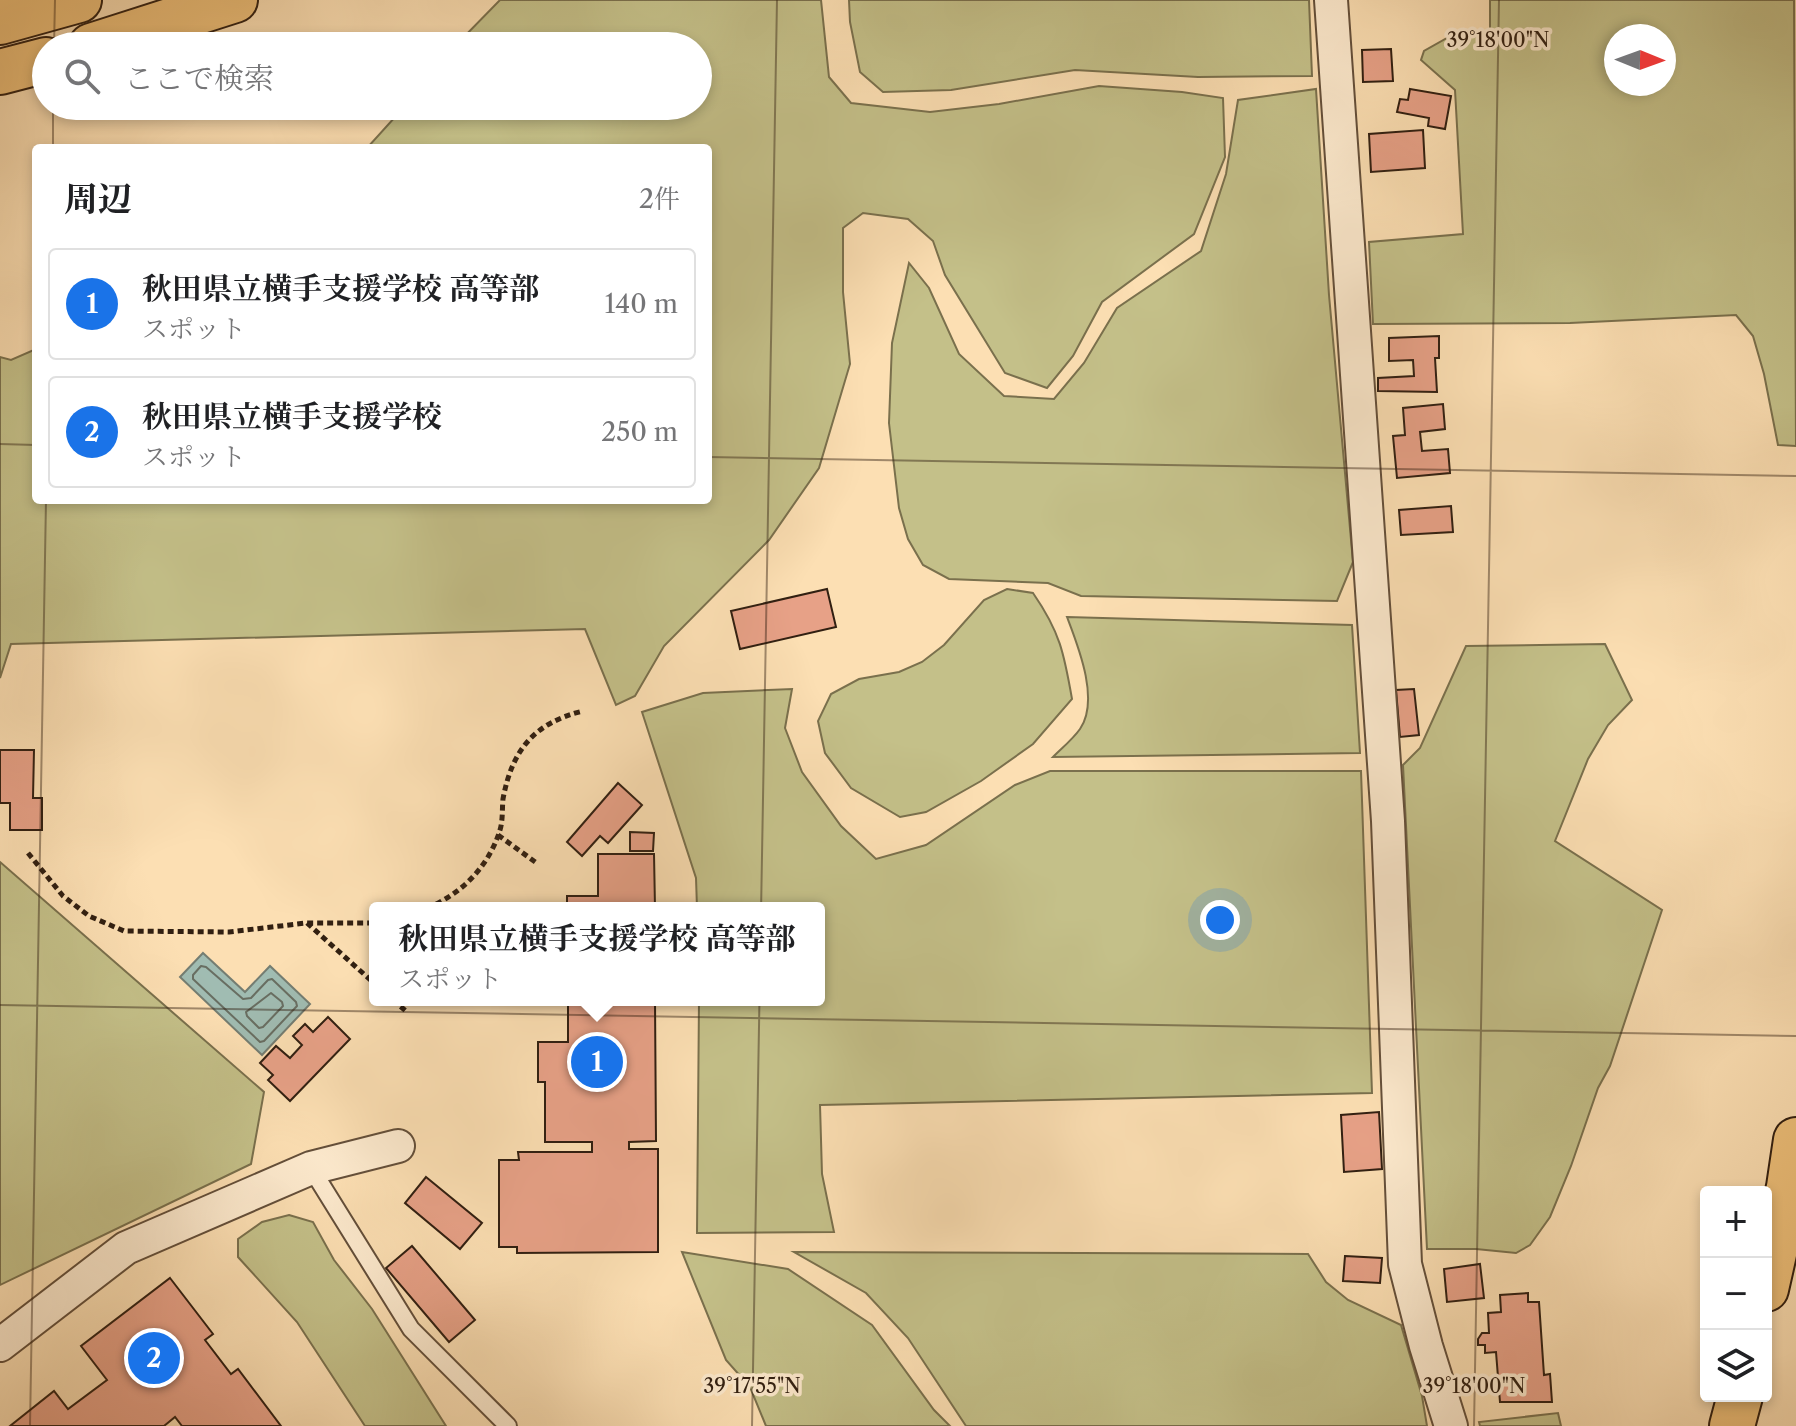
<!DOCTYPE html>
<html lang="ja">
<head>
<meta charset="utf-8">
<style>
	:root { --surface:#fff; --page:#f2f2f2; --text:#202124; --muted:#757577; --line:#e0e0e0; --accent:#1a73e8 }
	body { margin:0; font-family:"Libre Caslon Text","Noto Serif JP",serif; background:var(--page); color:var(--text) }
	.controls { position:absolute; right:24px; bottom:24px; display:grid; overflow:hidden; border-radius:8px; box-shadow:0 4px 12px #0003 }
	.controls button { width:72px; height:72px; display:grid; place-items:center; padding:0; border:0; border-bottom:2px solid var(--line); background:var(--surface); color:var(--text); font:40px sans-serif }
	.compass { position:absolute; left:1604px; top:24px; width:72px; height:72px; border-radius:50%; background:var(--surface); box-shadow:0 4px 12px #0003; rotate:91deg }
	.you { position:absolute; left:1220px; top:920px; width:28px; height:28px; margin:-20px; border:6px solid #fff; border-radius:50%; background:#1a73e8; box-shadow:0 0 0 12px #1a73e833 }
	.badge { display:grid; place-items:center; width:52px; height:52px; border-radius:50%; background:var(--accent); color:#fff; font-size:26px; font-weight:700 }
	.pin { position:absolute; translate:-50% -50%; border:4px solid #fff; box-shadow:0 2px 8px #0006 }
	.popup { position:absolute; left:369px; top:902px; width:456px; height:104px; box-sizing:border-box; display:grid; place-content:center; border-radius:8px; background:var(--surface); filter:drop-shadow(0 2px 6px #0005); font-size:26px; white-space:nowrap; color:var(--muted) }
	.popup b { font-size:30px; color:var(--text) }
	.popup::after { content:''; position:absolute; left:50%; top:100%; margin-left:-16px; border:16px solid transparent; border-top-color:var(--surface) }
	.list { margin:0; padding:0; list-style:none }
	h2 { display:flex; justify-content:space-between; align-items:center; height:104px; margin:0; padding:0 32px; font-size:34px }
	h2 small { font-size:26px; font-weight:400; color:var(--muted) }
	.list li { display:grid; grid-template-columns:52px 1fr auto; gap:24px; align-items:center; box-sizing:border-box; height:112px; margin:0 16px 16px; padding:0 16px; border:2px solid var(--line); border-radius:8px }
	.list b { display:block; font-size:30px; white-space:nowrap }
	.list p { margin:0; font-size:26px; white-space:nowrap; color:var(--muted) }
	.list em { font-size:26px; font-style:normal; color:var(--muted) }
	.icon { flex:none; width:44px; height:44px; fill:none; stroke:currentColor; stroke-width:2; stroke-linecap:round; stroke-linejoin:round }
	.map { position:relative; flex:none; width:1796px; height:1426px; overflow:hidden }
	.search { position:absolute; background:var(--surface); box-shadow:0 4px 12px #0003; left:32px; top:32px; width:680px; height:88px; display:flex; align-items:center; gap:20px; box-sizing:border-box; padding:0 28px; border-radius:44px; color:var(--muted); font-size:30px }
	.panel { position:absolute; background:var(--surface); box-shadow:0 4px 12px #0003; left:32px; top:144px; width:680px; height:360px; border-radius:8px }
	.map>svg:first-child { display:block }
	.green { fill:#c4c089; stroke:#7a704d; stroke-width:2; fill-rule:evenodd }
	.water { fill:#a0bcb2; stroke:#747d72; stroke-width:2 }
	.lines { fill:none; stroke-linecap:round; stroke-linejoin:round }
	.shore { stroke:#686e62; stroke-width:2 }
	.building { fill:#e7a187; stroke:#311f11; stroke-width:2 }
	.service-casing { stroke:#644f3a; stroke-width:20 }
	.minor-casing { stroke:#644f3a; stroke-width:36 }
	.primary-casing { stroke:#311f11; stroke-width:48 }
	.motorway-casing { stroke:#311f11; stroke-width:48 }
	.path { stroke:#311f11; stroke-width:5; stroke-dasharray:6 4; stroke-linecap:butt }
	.service { stroke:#fdeace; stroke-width:16 }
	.minor { stroke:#fdeace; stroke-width:32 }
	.primary { stroke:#eec07a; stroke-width:44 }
	.motorway { stroke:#eec07a; stroke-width:44 }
	.ticks { fill:none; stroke:#311f11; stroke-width:2; stroke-opacity:0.45 }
	.ticks-label { font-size:20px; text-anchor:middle; fill:#311f11; stroke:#fdeace; stroke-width:7; stroke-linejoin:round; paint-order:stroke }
</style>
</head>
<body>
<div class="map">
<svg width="1796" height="1426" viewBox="0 0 1796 1426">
	<rect width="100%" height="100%" fill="#fcdfb3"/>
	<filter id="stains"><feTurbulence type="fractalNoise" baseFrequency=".0025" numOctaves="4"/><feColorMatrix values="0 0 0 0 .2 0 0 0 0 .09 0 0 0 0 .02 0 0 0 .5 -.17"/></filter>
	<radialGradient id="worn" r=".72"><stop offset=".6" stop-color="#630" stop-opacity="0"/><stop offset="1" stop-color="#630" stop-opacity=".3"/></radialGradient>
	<g class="green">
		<polygon points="500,0 821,0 829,77 851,103 930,112 999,104 1099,86 1182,92 1223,98 1225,157 1194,234 1102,302 1073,356 1047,388 1005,373 945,275 933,241 908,219 863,213 843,228 843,292 850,364 819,468 769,540 664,646 635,696 616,705 585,629 11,644 0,678 0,357 11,360 36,349 36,500 708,500 708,148 367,148 405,106 698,106 698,46 455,46"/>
		<polygon points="849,0 1309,0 1312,76 1198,77 1075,70 951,90 883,92 860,72 850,22"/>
		<path d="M1490,0H1794L1796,446L1778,445L1764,374L1753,336L1736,315L1570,323L1373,324L1369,242L1463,234L1455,90L1421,60L1424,51L1447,38L1490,36ZM1616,36H1664V84H1616Z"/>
		<polygon points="1316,89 1329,295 1353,562 1337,601 1081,596 1048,583 949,579 923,565 908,539 899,508 889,423 892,343 909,263 929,288 959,354 1004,396 1054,399 1084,363 1117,308 1201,251 1226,174 1238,100"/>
		<path d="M1007,589L1033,593C1060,632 1064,653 1072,699L1033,744L981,781L926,812L900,817L851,788L825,753L818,721L831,694L859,679L899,672L922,662L944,645L984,600Z"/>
		<path d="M1067,617L1352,625L1360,753L1053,757C1062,748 1073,739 1080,729C1100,700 1078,646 1067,617Z"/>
		<polygon points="1605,644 1632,700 1608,725 1588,759 1555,841 1662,910 1610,1066 1598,1088 1571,1166 1550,1217 1530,1245 1516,1253 1476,1249 1427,1249 1403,765 1420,748 1466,646"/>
		<polygon points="792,689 785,728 802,772 841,826 876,859 926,845 1015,785 1050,771 1361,771 1372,1093 820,1105 822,1174 834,1232 697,1233 699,1000 819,1000 819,908 697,908 696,878 642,712 703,693"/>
		<polygon points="0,862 264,1092 251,1164 0,1285"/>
		<polygon points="289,1215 313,1222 334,1260 372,1309 446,1426 365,1426 297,1322 238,1257 238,1239 262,1222"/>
		<polygon points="682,1252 788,1269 872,1325 934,1410 950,1426 766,1426 750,1387 726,1360"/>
		<polygon points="794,1252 1308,1254 1326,1282 1348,1300 1401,1325 1422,1396 1427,1426 966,1426 908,1338 866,1293"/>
		<polygon points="1558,1413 1561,1426 1480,1426 1479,1422"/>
	</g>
	<polygon class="water" points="203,953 245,992 270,966 310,1004 262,1055 180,977"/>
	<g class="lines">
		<g class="shore">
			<polygon points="201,966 206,967 243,999 251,998 268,980 272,979 296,1002 297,1006 264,1041 260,1042 193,979 193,975"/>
			<polygon points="271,993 282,1002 283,1006 263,1027 259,1028 247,1016 246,1012"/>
		</g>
	</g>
	<g class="building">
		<polygon points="1391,49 1393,81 1363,82 1362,50"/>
		<polygon points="1410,89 1451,96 1445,129 1428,126 1429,118 1397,112 1400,99 1408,100"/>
		<polygon points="1423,130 1425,168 1371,172 1369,134"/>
		<polygon points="1439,336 1439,358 1435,358 1437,392 1378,391 1378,378 1414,376 1413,360 1389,361 1389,338"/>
		<polygon points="1443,404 1445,429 1420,432 1422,451 1448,449 1450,473 1397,478 1393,436 1405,435 1403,408"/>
		<polygon points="1451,506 1453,532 1401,535 1399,510"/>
		<polygon points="827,589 836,627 740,649 731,611"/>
		<polygon points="1414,689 1419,735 1400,737 1396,690"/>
		<polygon points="0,750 34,750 33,798 42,798 42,830 10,830 10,803 0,803"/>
		<polygon points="618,783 642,805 608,843 600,836 582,856 567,842"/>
		<polygon points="630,832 654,833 653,851 630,851"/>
		<polygon points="598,854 654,854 655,908 567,908 567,896 598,896"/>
		<polygon points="568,1000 655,1000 656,1141 629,1142 629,1149 658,1149 658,1252 517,1253 517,1247 499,1247 499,1160 519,1160 518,1152 592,1152 592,1142 545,1142 545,1082 538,1082 538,1042 568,1042"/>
		<polygon points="328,1017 350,1039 290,1101 268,1080 273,1075 260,1063 276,1046 290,1058 302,1045 293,1036 305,1024 313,1032"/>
		<polygon points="1379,1112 1382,1169 1344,1172 1341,1115"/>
		<polygon points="426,1177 482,1223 460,1249 405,1203"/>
		<polygon points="412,1246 475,1320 449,1342 386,1268"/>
		<polygon points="1345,1256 1382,1258 1380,1283 1343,1281"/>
		<polygon points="1480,1264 1484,1298 1447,1302 1444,1269"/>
		<polygon points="170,1278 213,1334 205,1340 231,1374 238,1369 281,1426 182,1426 175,1417 164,1426 10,1426 54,1391 68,1409 107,1380 81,1346"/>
		<polygon points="1528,1293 1528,1302 1539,1302 1544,1375 1550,1374 1552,1402 1500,1402 1496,1352 1485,1353 1485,1345 1478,1345 1478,1339 1482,1333 1489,1333 1488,1313 1501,1312 1500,1295"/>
	</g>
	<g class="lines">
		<defs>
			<polyline id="service" points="311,1168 411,1329 508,1426"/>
			<g id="minor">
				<polyline points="1331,0 1388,821 1405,1264 1426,1346 1451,1426"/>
				<polyline points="0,1345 126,1248 311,1168 398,1146"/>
			</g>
			<g id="primary">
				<polyline points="1766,1289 1789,1187 1796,1140"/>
				<polyline points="1732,1426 1740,1396"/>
			</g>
			<g id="motorway">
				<polyline points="0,22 79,0"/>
				<polyline points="91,46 235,0"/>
				<polyline points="0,72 46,60"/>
			</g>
		</defs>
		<use href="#service" class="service-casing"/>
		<use href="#minor" class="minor-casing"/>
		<use href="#primary" class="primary-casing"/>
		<use href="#motorway" class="motorway-casing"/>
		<g class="path">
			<polyline points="498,835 538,864"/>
			<polyline points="28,853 63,896 89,916 124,931 229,932 306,923 375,923"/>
			<path d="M427,908C462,894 489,866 500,830C503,820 502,809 503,799C512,750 534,723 583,711"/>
			<polyline points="307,923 375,984"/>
			<polyline points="393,1000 407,1012"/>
		</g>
		<use href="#service" class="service"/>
		<use href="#minor" class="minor"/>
		<use href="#primary" class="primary"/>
		<use href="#motorway" class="motorway"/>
	</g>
	<path class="ticks" d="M54,46L55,0M53,148V106M0,444L36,445M708,457L1796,476M0,1005L1796,1036M30,1426L46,500M752,1426L777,0M1474,1426L1499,0"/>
	<g class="ticks-label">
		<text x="1498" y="47">39°18'00"N</text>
		<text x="752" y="1393">39°17'55"N</text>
		<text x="1474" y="1393">39°18'00"N</text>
	</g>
	<rect width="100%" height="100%" filter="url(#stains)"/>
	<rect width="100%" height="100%" fill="url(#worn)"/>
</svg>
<div class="controls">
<button>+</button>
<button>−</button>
<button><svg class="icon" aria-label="layers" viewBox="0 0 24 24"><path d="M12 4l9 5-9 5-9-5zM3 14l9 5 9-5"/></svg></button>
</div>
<svg class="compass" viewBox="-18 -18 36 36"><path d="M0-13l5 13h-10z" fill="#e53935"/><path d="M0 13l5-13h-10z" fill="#757577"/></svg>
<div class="you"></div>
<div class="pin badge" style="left:597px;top:1062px">1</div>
<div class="popup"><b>秋田県立横手支援学校 高等部</b>スポット</div>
<div class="pin badge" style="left:154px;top:1358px">2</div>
<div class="search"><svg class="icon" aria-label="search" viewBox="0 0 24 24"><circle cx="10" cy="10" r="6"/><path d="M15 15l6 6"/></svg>ここで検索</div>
<section class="panel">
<h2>周辺<small>2件</small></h2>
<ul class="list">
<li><span class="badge">1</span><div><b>秋田県立横手支援学校 高等部</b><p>スポット</p></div><em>140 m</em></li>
<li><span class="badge">2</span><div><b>秋田県立横手支援学校</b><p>スポット</p></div><em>250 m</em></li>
</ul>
</section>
</div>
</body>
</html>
